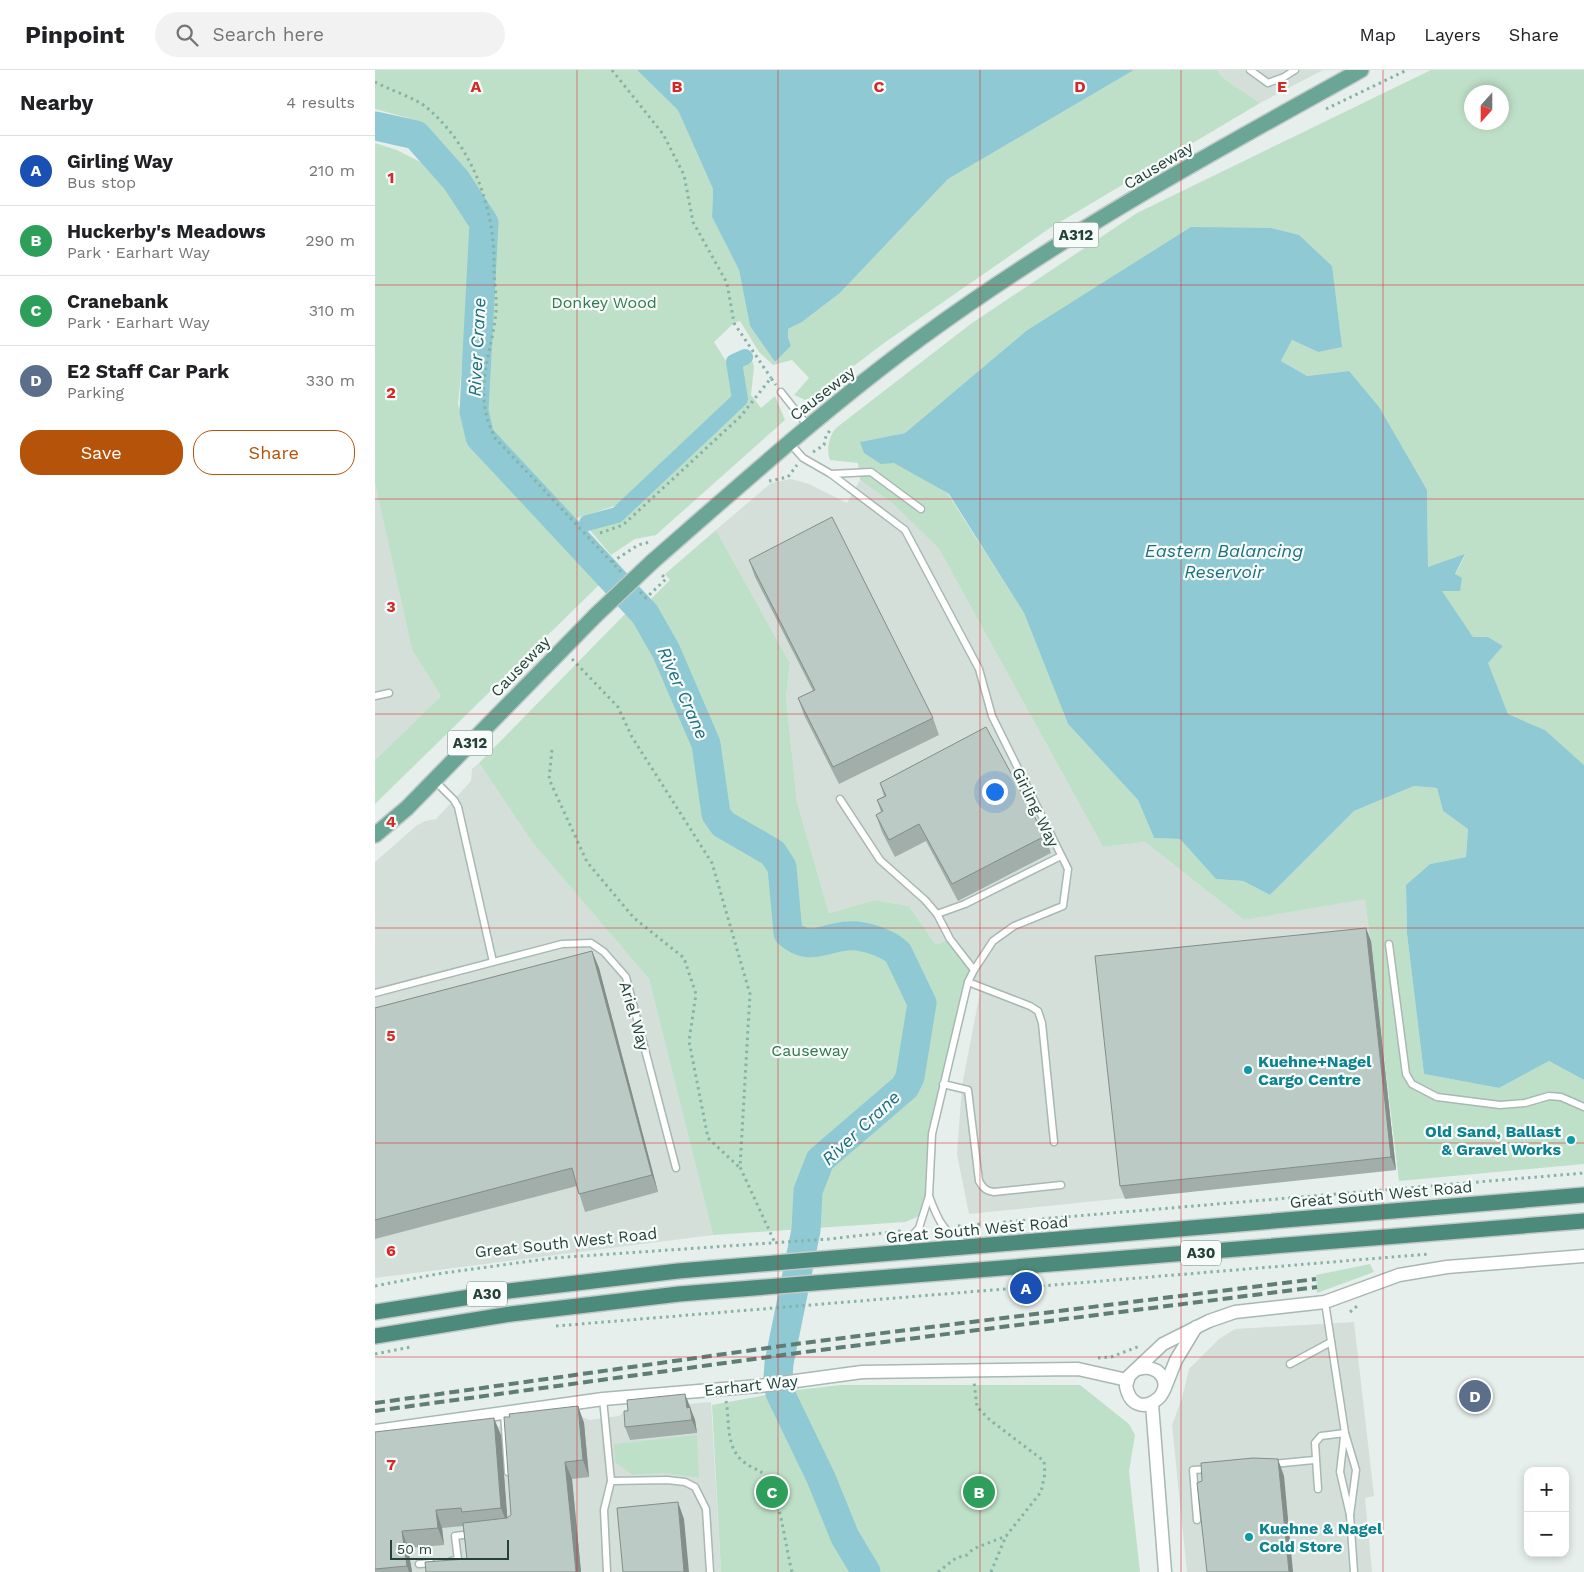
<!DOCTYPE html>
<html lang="en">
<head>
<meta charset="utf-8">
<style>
	:root { --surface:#fff; --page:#f2f2f2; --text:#202124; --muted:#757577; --line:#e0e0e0; --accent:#b45309 }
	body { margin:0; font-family:"Work Sans",sans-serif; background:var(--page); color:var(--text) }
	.controls { position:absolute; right:15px; bottom:15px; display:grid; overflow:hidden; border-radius:10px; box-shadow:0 2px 8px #0003 }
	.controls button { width:45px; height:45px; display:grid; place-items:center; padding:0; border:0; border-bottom:1px solid var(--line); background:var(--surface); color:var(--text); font:25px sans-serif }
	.compass { position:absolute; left:1089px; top:15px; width:45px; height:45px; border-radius:50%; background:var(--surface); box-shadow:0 2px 8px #0003; rotate:201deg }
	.scale { position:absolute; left:15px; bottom:12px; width:119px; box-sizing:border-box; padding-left:5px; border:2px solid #24423a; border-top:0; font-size:14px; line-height:18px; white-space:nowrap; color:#24423a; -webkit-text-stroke:4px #f7fbf9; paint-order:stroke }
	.you { position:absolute; left:619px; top:721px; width:18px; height:18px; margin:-12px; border:4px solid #fff; border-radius:50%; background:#1a73e8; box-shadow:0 0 0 8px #1a73e833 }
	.badge { display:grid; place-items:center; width:32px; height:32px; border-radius:50%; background:var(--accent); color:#fff; font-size:16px; font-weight:700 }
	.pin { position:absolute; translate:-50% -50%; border:2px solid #fff; box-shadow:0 1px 5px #0006 }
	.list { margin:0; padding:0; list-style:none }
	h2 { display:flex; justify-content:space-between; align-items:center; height:65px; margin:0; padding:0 20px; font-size:21px }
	h2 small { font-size:16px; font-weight:400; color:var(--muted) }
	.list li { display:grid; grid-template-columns:32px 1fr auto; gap:15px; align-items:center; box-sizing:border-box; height:70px; padding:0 20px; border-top:1px solid var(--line) }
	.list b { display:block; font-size:19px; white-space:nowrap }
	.list p { margin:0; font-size:16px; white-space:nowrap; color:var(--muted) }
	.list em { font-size:16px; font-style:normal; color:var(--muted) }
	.actions { display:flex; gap:10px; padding:15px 20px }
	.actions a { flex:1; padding:11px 0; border:1px solid var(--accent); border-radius:20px; text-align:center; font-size:18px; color:var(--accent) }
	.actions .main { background:var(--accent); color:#fff }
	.icon { flex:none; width:28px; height:28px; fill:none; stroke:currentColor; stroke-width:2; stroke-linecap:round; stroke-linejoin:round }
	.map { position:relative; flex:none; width:1209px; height:1502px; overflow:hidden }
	header { display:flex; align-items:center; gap:30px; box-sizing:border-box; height:70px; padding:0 25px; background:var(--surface); border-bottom:1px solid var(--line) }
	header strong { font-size:24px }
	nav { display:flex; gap:28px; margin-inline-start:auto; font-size:18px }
	.search { width:350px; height:45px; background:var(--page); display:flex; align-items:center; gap:12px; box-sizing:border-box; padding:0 18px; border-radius:28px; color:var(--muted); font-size:19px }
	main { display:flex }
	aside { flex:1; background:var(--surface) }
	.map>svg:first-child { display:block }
	.built { fill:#d4dfda }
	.green { fill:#bfe0c8; fill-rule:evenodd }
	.water { fill:#8ec9d4 }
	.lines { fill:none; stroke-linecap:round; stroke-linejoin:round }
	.canal { stroke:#8ec9d4; stroke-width:16 }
	.river { stroke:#8ec9d4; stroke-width:29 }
	.service-casing { stroke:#a8b8b2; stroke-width:9 }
	.minor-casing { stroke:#a8b8b2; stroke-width:15 }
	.primary-casing { stroke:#c2cac8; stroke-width:18 }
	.trunk-casing { stroke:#c2cac8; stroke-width:18 }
	.path { stroke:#86b3a5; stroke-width:3; stroke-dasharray:2.5 4; stroke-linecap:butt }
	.service { stroke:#fff; stroke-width:6 }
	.minor { stroke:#fff; stroke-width:12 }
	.primary { stroke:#6aa596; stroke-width:15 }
	.trunk { stroke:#4c8a7c; stroke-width:15 }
	.rail { stroke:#5f7d75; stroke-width:4; stroke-dasharray:10 5; stroke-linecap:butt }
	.primary-bridge-casing { stroke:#c2cac8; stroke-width:18; stroke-linecap:butt }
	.primary-bridge { stroke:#6aa596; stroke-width:15 }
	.wall { fill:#a1aea9 }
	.shaded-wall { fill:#838d89 }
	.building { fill:#bbcac4; stroke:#838d89 }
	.grid { fill:none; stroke:#d62828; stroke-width:1; stroke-opacity:0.55 }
	.culture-dot { fill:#0f9aa8; stroke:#f7fbf9; stroke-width:2 }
	.labels { text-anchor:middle; stroke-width:4.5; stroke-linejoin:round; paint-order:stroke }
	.shield { fill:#f7fbf9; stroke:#637a73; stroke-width:1 }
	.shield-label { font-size:15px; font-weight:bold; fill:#24423a }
	.street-label { font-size:16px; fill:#24423a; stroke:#f7fbf9 }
	.park-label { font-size:16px; fill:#2d7a4b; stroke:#f7fbf9 }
	.culture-label { font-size:16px; font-weight:bold; fill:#0d838f; stroke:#f7fbf9; text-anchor:start }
	.water-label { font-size:18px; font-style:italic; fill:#1c6f80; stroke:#f7fbf9 }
	.grid-label { font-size:16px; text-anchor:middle; font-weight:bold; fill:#d62828; stroke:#f7fbf9; stroke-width:4.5; stroke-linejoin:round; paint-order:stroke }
</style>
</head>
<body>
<header>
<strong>Pinpoint</strong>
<div class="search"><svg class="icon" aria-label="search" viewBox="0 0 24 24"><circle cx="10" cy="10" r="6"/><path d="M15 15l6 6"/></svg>Search here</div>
<nav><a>Map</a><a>Layers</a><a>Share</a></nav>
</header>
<main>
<aside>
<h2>Nearby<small>4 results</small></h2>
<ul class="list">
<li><span class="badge" style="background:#1a4fb4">A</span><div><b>Girling Way</b><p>Bus stop</p></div><em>210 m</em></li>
<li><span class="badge" style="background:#2e9e5b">B</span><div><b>Huckerby's Meadows</b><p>Park · Earhart Way</p></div><em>290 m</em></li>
<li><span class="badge" style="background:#2e9e5b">C</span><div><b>Cranebank</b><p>Park · Earhart Way</p></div><em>310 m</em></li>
<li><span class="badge" style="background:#5c6f8a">D</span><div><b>E2 Staff Car Park</b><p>Parking</p></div><em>330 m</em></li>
</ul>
<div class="actions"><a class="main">Save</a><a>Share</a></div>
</aside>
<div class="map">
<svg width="1209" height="1502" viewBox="0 0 1209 1502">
	<rect width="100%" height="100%" fill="#e6efeb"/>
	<g class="built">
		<polygon points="842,0 948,0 885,33 847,7"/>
		<polygon points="416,409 434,414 472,433 485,410 517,433 564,479 728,777 770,772 869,850 990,828 1021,1100 594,1144 582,1084 587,1016 606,917 593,912 561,875 534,836 500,830 454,843 422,732 411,627 415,593 341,460 396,413"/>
		<polygon points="0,414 37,580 66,626 0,690"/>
		<polygon points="104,693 157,772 274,909 338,1165 0,1208 0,792 41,756 50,751 61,749 96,711 97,699"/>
		<polygon points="979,1252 999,1426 990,1428 997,1502 812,1502 797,1355 807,1328 814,1299 844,1269 860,1259"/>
		<polygon points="336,1332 346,1502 0,1502 4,1374 190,1347 204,1346 215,1350 244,1346 251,1340 258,1339"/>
	</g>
	<g class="green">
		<path d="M0,0H262L303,39L338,119L337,147L364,200L375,256L400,292L416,276L413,267V259L427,252L465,223L573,109L759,0H842L847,7L885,33L675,158L509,273L438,327L430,330L419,325L434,308L417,290L398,295L384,282L365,251L359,253L339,272L357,301L360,328L251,431C232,440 212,444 192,451L119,373L111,358L107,296L114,180L111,151L94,110L44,51L0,39Z"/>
		<path d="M1056,0H1209V695L1170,660L1133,644L1112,593L1128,576L1113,567H1098L1066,521L1080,505L1090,485L1053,497L1052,420L974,301L932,306L906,291L917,270L943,282L957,196L651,261L530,363L486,372L573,424L649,543L693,654L763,730L779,768L805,769L841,809L868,811L895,825L979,741L1039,716L1062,718L1068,741L1093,759L1091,787L1055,794L1031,815L1032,864L1049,1004L1124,1018L1174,991L1209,1010V1094L1024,1111L990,829L869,850L770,772L728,777L564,479L517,433L485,410L483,393L455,390C451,380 454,366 461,358L597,253L762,143ZM1096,22H1126V52H1096Z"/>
		<polygon points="0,73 22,80 53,96 95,150 94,225 83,335 95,369 225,514 0,734 0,690 66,626 37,580 0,414"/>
		<polygon points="376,287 379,297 376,325 386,338 400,326 410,350 281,465 260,469 236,485 214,459 244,450 368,330 363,294"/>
		<polygon points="341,460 415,593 411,627 422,732 454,843 500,830 534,836 561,875 575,869 599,900 557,1064 554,1126 549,1144 530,1152 338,1165 274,909 157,772 104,693 255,539 261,544 295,510 290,504"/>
		<polygon points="995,1194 999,1202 942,1223 941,1205"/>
		<polygon points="466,1315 705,1315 754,1354 760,1365 754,1401 765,1502 346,1502 337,1335 413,1321"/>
		<polygon points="322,1365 324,1408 288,1403 258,1405 240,1392 239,1374"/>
	</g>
	<g class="water">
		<polygon points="262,0 759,0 573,109 465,223 427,252 413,259 413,267 416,276 400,292 375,256 364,200 337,147 338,119 303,40"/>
		<polygon points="816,157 896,158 924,165 957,196 967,277 943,282 917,270 906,291 932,306 974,301 1004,337 1052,420 1053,497 1090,484 1080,504 1087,508 1085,521 1067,521 1098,567 1113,567 1128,576 1113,593 1133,644 1170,660 1209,695 1209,1010 1174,991 1124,1018 1049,1004 1032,864 1031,815 1055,794 1091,787 1093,759 1068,741 1062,718 1039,716 979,741 895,825 868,811 841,809 805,769 779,768 763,730 693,654 649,543 574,424 519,393 506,394 489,383 485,372 530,363 651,261"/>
	</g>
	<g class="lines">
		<g class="canal">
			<polyline points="187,453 195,455"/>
			<polyline points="212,453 242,445 365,329 359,292 370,287"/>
		</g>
		<path class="river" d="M0,56L41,65L81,110L109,153L99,341L105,367L270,544L291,581L331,674L341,744L348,754L398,783L407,797L413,863C434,882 448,868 472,866C487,864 513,873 523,883L547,933L535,1007L530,1017L445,1090L433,1121L431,1160L404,1293L403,1308L405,1323L446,1408L470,1467L491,1502"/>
		<defs>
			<g id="service">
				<polyline points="875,0 893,13 909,7 920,0"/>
				<polyline points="406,322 433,356"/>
				<polyline points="414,372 428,388 456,404 530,460 604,599 617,646 693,799 688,836 639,856 618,871 599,900 593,912 557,1064 554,1126 544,1158 525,1179"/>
				<polyline points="456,404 496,402 546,439"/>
				<polyline points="0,626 14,623"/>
				<polyline points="59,710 79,730 83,737 118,892"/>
				<polyline points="465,729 505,790 550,830 562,844 575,869 599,900"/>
				<polyline points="562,844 590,834 686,786"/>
				<polyline points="1014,874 1031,1004 1037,1014 1062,1027 1125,1035 1150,1033 1174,1026 1186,1027 1209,1037"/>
				<polyline points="593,912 655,936 663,941 667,953 679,1072"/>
				<polyline points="0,923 187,874 216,873 229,882 251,907 301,1098"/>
				<path d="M568,1014L593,1020L604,1111C608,1118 611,1121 619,1122L686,1115"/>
				<path d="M554,1126C561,1145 569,1166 590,1173"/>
				<polyline points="950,1232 970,1363 981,1400 975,1445"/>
				<polyline points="915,1294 956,1272"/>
				<polyline points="228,1329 236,1411 229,1440 232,1502"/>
				<polyline points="129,1343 133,1402"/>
				<polyline points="969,1367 965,1402 975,1445 979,1502"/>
				<polyline points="898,1394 939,1390"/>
				<polyline points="236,1411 292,1410 310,1412 320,1417 331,1439 335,1502"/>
				<polyline points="943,1419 940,1373 946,1366 970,1363"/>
				<polyline points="822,1450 818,1400 834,1399"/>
				<polyline points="76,1491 83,1490 80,1466 96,1464"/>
				<polyline points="44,1494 56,1493"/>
			</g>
			<g id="minor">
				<path d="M763,1299C770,1297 775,1297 782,1301C808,1321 759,1357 751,1316L754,1306L788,1274L834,1251L860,1242L950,1232L1024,1205L1072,1197L1209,1186"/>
				<polyline points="789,1320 801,1290 821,1257"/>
				<polyline points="777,1334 790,1502"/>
				<polyline points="0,1361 228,1329 384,1316 487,1302 703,1299 752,1310"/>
			</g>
			<g id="primary">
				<path d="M277,492C365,415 453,336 547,267C685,166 836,83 986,0"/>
				<polyline points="0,765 32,738 221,545"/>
			</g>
			<g id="trunk">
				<polyline points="0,1242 133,1221 303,1201 1209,1125"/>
				<polyline points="0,1266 136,1244 304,1224 1209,1151"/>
			</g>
		</defs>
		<use href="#service" class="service-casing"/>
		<use href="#minor" class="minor-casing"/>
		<use href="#primary" class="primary-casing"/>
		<use href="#trunk" class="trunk-casing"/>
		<g class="path">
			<polyline points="237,0 288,64 309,105 318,152 352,213 359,253 396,308"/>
			<path d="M0,12C13,19 42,29 51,37C97,75 120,138 119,196C119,211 122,227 121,242C118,275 103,310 111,343C112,352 117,360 120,368L247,503"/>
			<polyline points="951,39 1032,0"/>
			<polyline points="438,382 449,375 451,366 456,359"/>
			<polyline points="394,411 413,407 422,395"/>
			<polyline points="225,463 248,455 366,346 396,308 401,315"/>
			<polyline points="237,492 263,475 275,472"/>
			<polyline points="265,522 271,528 291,509 286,504"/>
			<polyline points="197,589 243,637 257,667 337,793 375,924 365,1097 400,1173"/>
			<polyline points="177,680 174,709 212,792 259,848 309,888 321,924 314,971 333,1068 364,1097"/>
			<polyline points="583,1156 1209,1103"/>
			<polyline points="0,1216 62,1204 178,1188 454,1169 526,1161"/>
			<polyline points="975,1242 982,1236"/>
			<polyline points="181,1256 1054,1184"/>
			<polyline points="0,1284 36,1277"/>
			<polyline points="723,1288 736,1287 765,1276"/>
			<path d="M351,1331C355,1351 350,1378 369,1392C383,1403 386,1396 396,1416C406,1436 411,1479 417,1502"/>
			<polyline points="563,1502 581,1488 592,1485 598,1479 631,1466 666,1422 670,1403 669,1391 615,1350 602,1337 599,1312"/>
			<polyline points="616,1502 631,1466"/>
		</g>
		<use href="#service" class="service"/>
		<use href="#minor" class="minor"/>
		<use href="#primary" class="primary"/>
		<use href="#trunk" class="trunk"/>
		<g class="rail">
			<polyline points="0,1333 428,1273 941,1209"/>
			<polyline points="0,1341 430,1282 942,1217"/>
		</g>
		<defs>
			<polyline id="primary-bridge" points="221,545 277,492"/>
		</defs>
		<use href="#primary-bridge" class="primary-bridge-casing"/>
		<use href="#primary-bridge" class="primary-bridge"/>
	</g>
	<g class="wall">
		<polygon points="374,490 558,648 564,665 464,714 429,645 423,628 438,621 380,507"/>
		<polygon points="505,713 670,766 676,783 583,831 551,771 520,787 507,762 501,745 506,742 502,730 509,726"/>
		<polygon points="996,871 1021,1100 750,1129 745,1116"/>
		<polygon points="217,881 224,898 283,1122 210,1142 202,1116 0,1169 0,938"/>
		<polygon points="310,1324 320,1350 322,1363 255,1370 250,1357"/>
		<polygon points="203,1336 209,1353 214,1407 197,1409 206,1502 51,1502 92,1489 88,1456 67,1458 69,1475 33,1478 37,1502 0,1502 0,1362 126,1365 132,1448 136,1445"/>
	</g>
	<g class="shaded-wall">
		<polygon points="991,858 996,871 1021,1100 1016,1087"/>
		<polygon points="217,881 224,898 283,1122 277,1105"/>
		<polygon points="310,1324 315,1337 316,1351 312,1338"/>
		<polygon points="203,1336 209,1353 214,1407 208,1390"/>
		<polygon points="315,1337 320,1350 322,1363 317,1350"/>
		<polygon points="119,1348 126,1365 133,1456 126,1438"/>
		<polygon points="903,1389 909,1406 918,1502 914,1502"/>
		<polygon points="190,1392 197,1409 206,1502 201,1502"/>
		<polygon points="303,1432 309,1449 314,1502 309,1502"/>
		<polygon points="61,1440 67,1458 69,1475 63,1458"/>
		<polygon points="27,1461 33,1478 37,1502 34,1502 32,1496"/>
	</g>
	<g class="building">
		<polygon points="457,447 558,648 458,697 423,628 440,620 374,490"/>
		<polygon points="611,657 670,766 577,814 544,754 514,770 501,745 508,741 502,730 511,726 505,713"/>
		<polygon points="991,858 1016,1087 745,1116 720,886"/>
		<polygon points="217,881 277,1105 204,1124 197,1098 0,1150 0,938"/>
		<polygon points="310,1324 312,1338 315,1337 317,1350 250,1357 249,1341 253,1341 252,1330"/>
		<polygon points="203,1336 208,1390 190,1392 201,1502 51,1502 50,1492 92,1489 88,1453 132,1448 136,1445 129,1347 135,1347 134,1344"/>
		<polygon points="119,1348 126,1438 87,1442 86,1438 61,1440 63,1458 27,1461 32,1496 0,1499 0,1362"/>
		<polygon points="878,1388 903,1389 914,1502 832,1502 822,1413 827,1411 826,1393"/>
		<polygon points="303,1432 309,1502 248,1502 242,1438"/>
	</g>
	<path class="grid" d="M202,0V1502M403,0V1502M605,0V1502M806,0V1502M1008,0V1502M0,215H1209M0,429H1209M0,644H1209M0,858H1209M0,1073H1209M0,1287H1209"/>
	<g class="culture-dot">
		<circle cx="873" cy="1000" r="5"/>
		<circle cx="1196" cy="1070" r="5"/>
		<circle cx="874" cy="1467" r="5"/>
	</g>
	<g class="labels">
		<g class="shield">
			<rect x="678.5" y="152.5" width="45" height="25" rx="4"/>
			<rect x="72.5" y="660.5" width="45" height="25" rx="4"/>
			<rect x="806" y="1170.5" width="40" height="25" rx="4"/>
			<rect x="92" y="1211.5" width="40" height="25" rx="4"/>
		</g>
		<g class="shield-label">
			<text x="701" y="170">A312</text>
			<text x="95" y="678">A312</text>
			<text x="826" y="1188">A30</text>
			<text x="112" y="1229">A30</text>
		</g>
		<g class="street-label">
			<text transform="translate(783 95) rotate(-31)" y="6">Causeway</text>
			<text transform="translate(447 323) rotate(-38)" y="6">Causeway</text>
			<text transform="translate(145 596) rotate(-46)" y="6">Causeway</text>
			<text transform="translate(661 737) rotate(64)" y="6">Girling Way</text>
			<text transform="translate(260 946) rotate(74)" y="6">Ariel Way</text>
			<text transform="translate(1006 1124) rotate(-5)" y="6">Great South West Road</text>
			<text transform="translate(602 1159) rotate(-5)" y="6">Great South West Road</text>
			<text transform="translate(191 1172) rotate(-6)" y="6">Great South West Road</text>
			<text transform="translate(376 1315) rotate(-6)" y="6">Earhart Way</text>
		</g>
		<g class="park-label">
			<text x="229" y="238">Donkey Wood</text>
			<text x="435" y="986">Causeway</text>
		</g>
		<g class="culture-label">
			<text x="883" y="997">Kuehne+Nagel<tspan x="883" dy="18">Cargo Centre</tspan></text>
			<text x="1186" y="1067" text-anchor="end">Old Sand, Ballast<tspan x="1186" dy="18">&amp; Gravel Works</tspan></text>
			<text x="884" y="1464">Kuehne &amp; Nagel<tspan x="884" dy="18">Cold Store</tspan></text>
		</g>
		<g class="water-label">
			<text transform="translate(102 277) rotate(-87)" y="6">River Crane</text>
			<text x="849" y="487">Eastern Balancing<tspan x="849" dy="21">Reservoir</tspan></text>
			<text transform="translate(308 623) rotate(66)" y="6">River Crane</text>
			<text transform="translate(486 1058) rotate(-43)" y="6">River Crane</text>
		</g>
	</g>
	<g class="grid-label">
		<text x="101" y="22">A</text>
		<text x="302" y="22">B</text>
		<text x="504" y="22">C</text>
		<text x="705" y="22">D</text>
		<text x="907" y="22">E</text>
		<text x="16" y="113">1</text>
		<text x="16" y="328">2</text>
		<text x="16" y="542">3</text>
		<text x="16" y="757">4</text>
		<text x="16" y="971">5</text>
		<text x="16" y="1186">6</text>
		<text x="16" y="1400">7</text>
	</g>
</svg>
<div class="controls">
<button>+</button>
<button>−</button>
</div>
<svg class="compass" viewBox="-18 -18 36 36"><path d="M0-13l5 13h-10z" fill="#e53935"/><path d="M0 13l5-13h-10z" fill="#757577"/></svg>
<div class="scale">50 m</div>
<div class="you"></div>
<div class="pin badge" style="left:651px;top:1218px;background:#1a4fb4">A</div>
<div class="pin badge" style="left:604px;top:1422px;background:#2e9e5b">B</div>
<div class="pin badge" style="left:397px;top:1422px;background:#2e9e5b">C</div>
<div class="pin badge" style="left:1100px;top:1326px;background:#5c6f8a">D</div>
</div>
</main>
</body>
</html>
